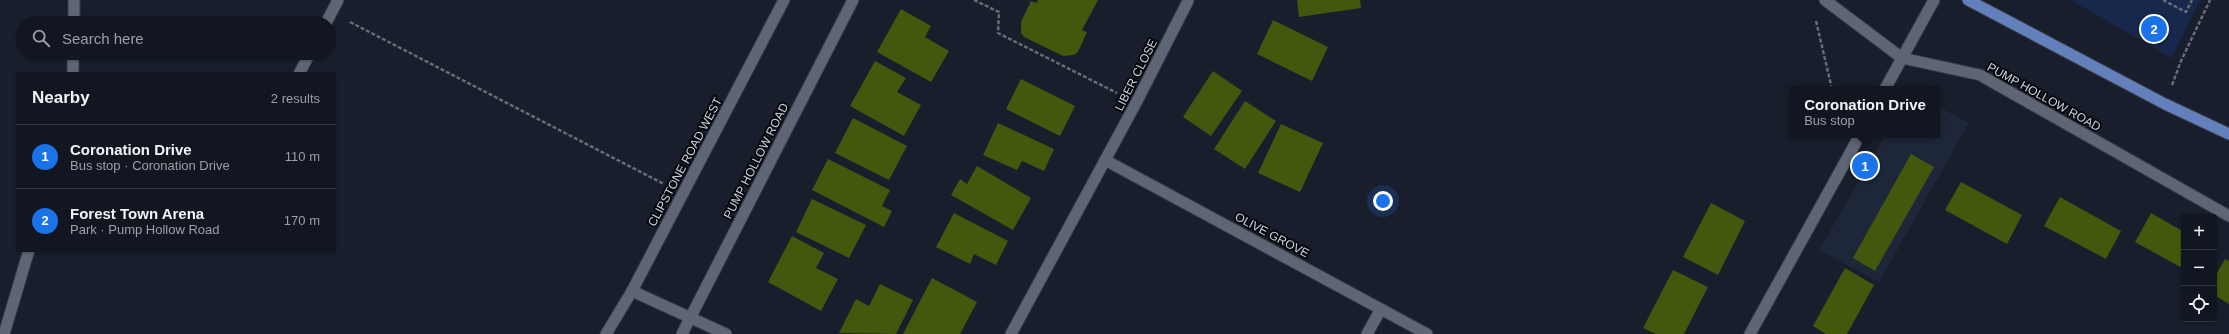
<!DOCTYPE html>
<html lang="en">
<head>
<meta charset="utf-8">
<style>
	:root { --surface:#121621; --page:#1b1f2a; --text:#f1f3f6; --muted:#9c9fa5; --line:#31353f; --accent:#1a73e8 }
	body { margin:0; font-family:Arial,sans-serif; background:var(--page); color:var(--text) }
	.controls { position:absolute; right:12px; bottom:12px; display:grid; overflow:hidden; border-radius:4px; box-shadow:0 1px 3px #0004 }
	.controls button { width:36px; height:36px; display:grid; place-items:center; padding:0; border:0; border-bottom:1px solid var(--line); background:var(--surface); color:var(--text); font:20px sans-serif }
	.you { position:absolute; left:1383px; top:201px; width:14px; height:14px; margin:-10px; border:3px solid #fff; border-radius:50%; background:#1a73e8; box-shadow:0 0 0 6px #1a73e833 }
	.badge { display:grid; place-items:center; width:26px; height:26px; border-radius:50%; background:var(--accent); color:#fff; font-size:13px; font-weight:700 }
	.pin { position:absolute; translate:-50% -50%; border:2px solid #fff; box-shadow:0 1px 4px #0006 }
	.popup { position:absolute; left:1790px; top:86px; width:150px; height:52px; box-sizing:border-box; display:grid; place-content:center; border-radius:4px; background:var(--surface); filter:drop-shadow(0 1px 3px #0005); font-size:13px; white-space:nowrap; color:var(--muted) }
	.popup b { font-size:15px; color:var(--text) }
	.popup::after { content:''; position:absolute; left:50%; top:100%; margin-left:-8px; border:8px solid transparent; border-top-color:var(--surface) }
	.list { margin:0; padding:0; list-style:none }
	h2 { display:flex; justify-content:space-between; align-items:center; height:52px; margin:0; padding:0 16px; font-size:17px }
	h2 small { font-size:13px; font-weight:400; color:var(--muted) }
	.list li { display:grid; grid-template-columns:26px 1fr auto; gap:12px; align-items:center; box-sizing:border-box; height:64px; padding:0 16px; border-top:1px solid var(--line) }
	.list b { display:block; font-size:15px; white-space:nowrap }
	.list p { margin:0; font-size:13px; white-space:nowrap; color:var(--muted) }
	.list em { font-size:13px; font-style:normal; color:var(--muted) }
	.icon { flex:none; width:22px; height:22px; fill:none; stroke:currentColor; stroke-width:2; stroke-linecap:round; stroke-linejoin:round }
	.map { position:relative; flex:none; width:2229px; height:334px; overflow:hidden }
	.search { position:absolute; background:var(--surface); box-shadow:0 1px 3px #0004; left:16px; top:16px; width:320px; height:44px; display:flex; align-items:center; gap:10px; box-sizing:border-box; padding:0 14px; border-radius:22px; color:var(--muted); font-size:15px }
	.panel { position:absolute; background:var(--surface); box-shadow:0 1px 3px #0004; left:16px; top:72px; width:320px; height:180px; border-radius:4px }
	.map>svg:first-child { display:block }
	.built { fill:#1e2739 }
	.green { fill:#18284d }
	.building { fill:#41580d }
	.lines { fill:none; stroke-linecap:round; stroke-linejoin:round }
	.minor-casing { stroke:#343944; stroke-width:13 }
	.secondary-casing { stroke:#343944; stroke-width:13 }
	.primary-casing { stroke:#343944; stroke-width:13 }
	.path { stroke:#666b77; stroke-width:2.5; stroke-dasharray:4 2; stroke-linecap:butt }
	.minor { stroke:#5e6676; stroke-width:11 }
	.secondary { stroke:#5e6676; stroke-width:11 }
	.primary { stroke:#6380bc; stroke-width:11 }
	.labels { text-anchor:middle; stroke-width:4; stroke-linejoin:round; paint-order:stroke }
	.street-label { font-size:12px; fill:#ced3dc; stroke:#06080e }
</style>
</head>
<body>
<div class="map">
<svg width="2229" height="334" viewBox="0 0 2229 334">
	<rect width="100%" height="100%" fill="#181e2c"/>
	<polygon class="built" points="1937,106 1969,123 1879,282 1819,250 1886,135 1937,135"/>
	<polygon class="green" points="2071,0 2200,0 2172,58"/>
	<g class="building">
		<polygon points="1038,0 1098,0 1082,30 1087,32 1078,52 1074,55 1063,56 1024,37 1021,33 1021,22 1031,1 1036,3"/>
		<polygon points="1297,0 1360,0 1361,8 1299,17"/>
		<polygon points="901,9 931,26 925,37 949,51 931,82 877,52"/>
		<polygon points="1273,20 1328,47 1312,81 1257,54"/>
		<polygon points="875,61 906,78 897,92 921,105 904,136 850,106"/>
		<polygon points="1213,71 1242,91 1211,136 1183,117"/>
		<polygon points="1021,79 1075,106 1060,136 1006,109"/>
		<polygon points="1245,101 1276,121 1245,169 1214,149"/>
		<polygon points="853,118 907,146 889,180 835,153"/>
		<polygon points="998,123 1054,149 1044,171 1022,161 1017,170 983,155"/>
		<polygon points="1281,124 1323,143 1300,192 1258,173"/>
		<polygon points="1911,154 1934,167 1875,271 1853,258"/>
		<polygon points="828,159 890,190 882,206 892,211 884,227 812,190"/>
		<polygon points="977,166 1031,198 1013,230 951,195 960,179 967,184"/>
		<polygon points="1961,182 2022,215 2007,244 1945,210"/>
		<polygon points="2060,197 2121,231 2106,259 2044,226"/>
		<polygon points="812,199 866,225 849,258 796,232"/>
		<polygon points="1711,203 1745,221 1718,275 1683,257"/>
		<polygon points="954,213 1008,241 996,265 974,254 970,264 936,247"/>
		<polygon points="2151,213 2184,232 2184,269 2135,242"/>
		<polygon points="792,236 824,253 816,268 838,279 821,311 768,282"/>
		<polygon points="2225,259 2229,261 2229,304 2214,295 2214,278"/>
		<polygon points="1845,268 1874,285 1847,334 1826,334 1813,326"/>
		<polygon points="1673,270 1708,287 1684,334 1656,334 1643,328"/>
		<polygon points="932,278 977,302 960,334 903,334"/>
		<polygon points="880,284 913,300 896,334 839,333 856,299 869,306"/>
	</g>
	<g class="lines">
		<defs>
			<g id="minor">
				<polyline points="1825,0 1902,58 1980,75 2229,216"/>
				<polyline points="74,23 74,0"/>
				<polyline points="326,23 338,0"/>
				<polyline points="73,74 73,53"/>
				<polyline points="299,74 310,53"/>
				<polyline points="1885,89 1934,0"/>
				<polyline points="1105,160 1427,334"/>
				<polyline points="632,291 726,334"/>
				<polyline points="4,334 29,250"/>
				<polyline points="682,334 853,0"/>
				<polyline points="1011,334 1136,103 1188,1"/>
				<polyline points="1367,334 1381,309"/>
				<polyline points="1750,334 1860,135"/>
			</g>
			<polyline id="secondary" points="606,334 632,291 784,0"/>
			<polyline id="primary" points="1968,0 2165,104 2229,134"/>
		</defs>
		<use href="#minor" class="minor-casing"/>
		<use href="#secondary" class="secondary-casing"/>
		<use href="#primary" class="primary-casing"/>
		<g class="path">
			<polyline points="974,0 999,12 998,33 1117,93"/>
			<polyline points="2163,0 2186,12 2192,0"/>
			<polyline points="1816,21 1832,89"/>
			<polyline points="350,22 664,184"/>
			<polyline points="2172,85 2181,61 2210,0"/>
		</g>
		<use href="#minor" class="minor"/>
		<use href="#secondary" class="secondary"/>
		<use href="#primary" class="primary"/>
	</g>
	<g class="labels">
		<g class="street-label">
			<text transform="translate(1136 75) rotate(-63)" y="4">LIBER CLOSE</text>
			<text transform="translate(2044 97) rotate(29)" y="4">PUMP HOLLOW ROAD</text>
			<text transform="translate(756 161) rotate(-63)" y="4">PUMP HOLLOW ROAD</text>
			<text transform="translate(685 162) rotate(-62)" y="4">CLIPSTONE ROAD WEST</text>
			<text transform="translate(1272 235) rotate(28)" y="4">OLIVE GROVE</text>
		</g>
	</g>
</svg>
<div class="controls">
<button>+</button>
<button>−</button>
<button><svg class="icon" aria-label="locate" viewBox="0 0 24 24"><circle cx="12" cy="12" r="6"/><path d="M12 2v4M12 18v4M2 12h4M18 12h4"/></svg></button>
</div>
<div class="you"></div>
<div class="pin badge" style="left:1865px;top:166px">1</div>
<div class="popup"><b>Coronation Drive</b>Bus stop</div>
<div class="pin badge" style="left:2154px;top:29px">2</div>
<div class="search"><svg class="icon" aria-label="search" viewBox="0 0 24 24"><circle cx="10" cy="10" r="6"/><path d="M15 15l6 6"/></svg>Search here</div>
<section class="panel">
<h2>Nearby<small>2 results</small></h2>
<ul class="list">
<li><span class="badge">1</span><div><b>Coronation Drive</b><p>Bus stop · Coronation Drive</p></div><em>110 m</em></li>
<li><span class="badge">2</span><div><b>Forest Town Arena</b><p>Park · Pump Hollow Road</p></div><em>170 m</em></li>
</ul>
</section>
</div>
</body>
</html>
